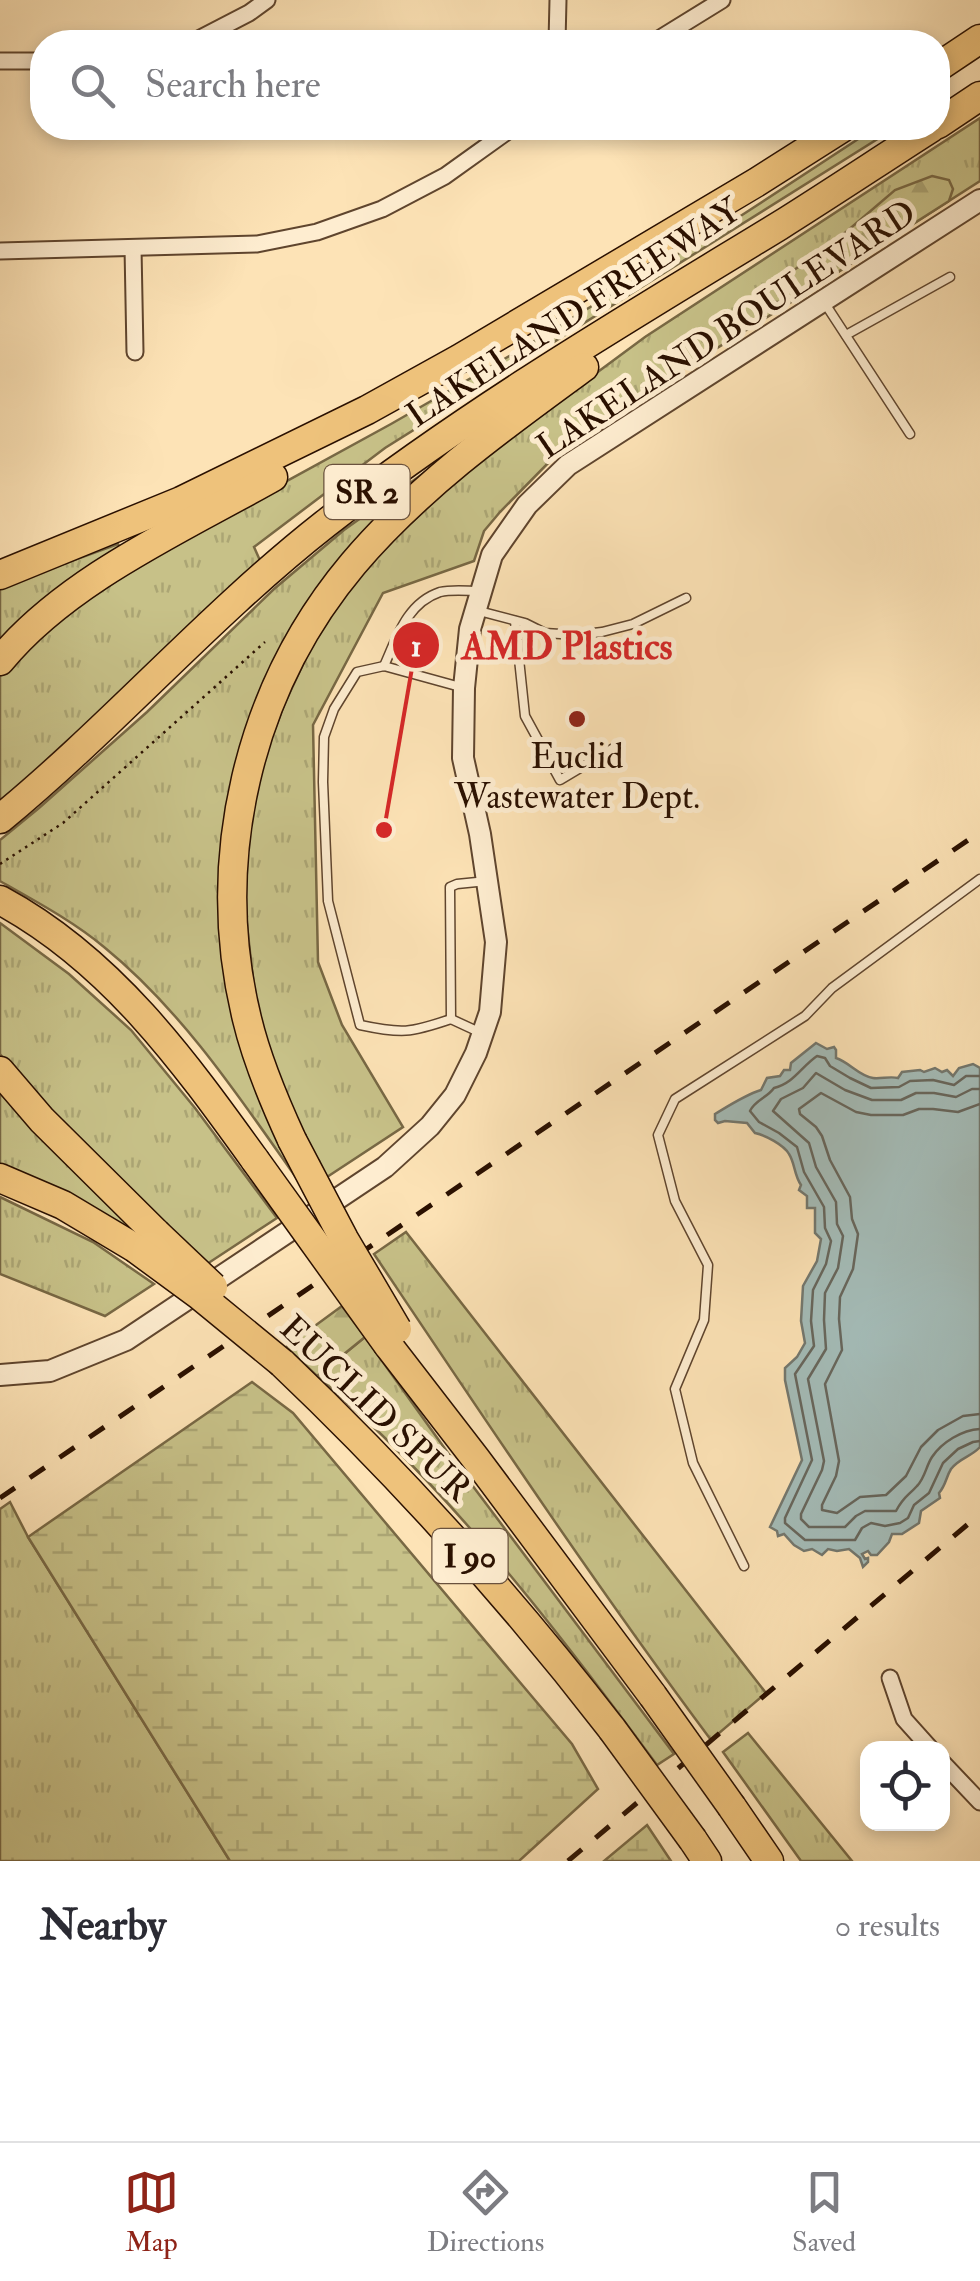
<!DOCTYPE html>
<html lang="en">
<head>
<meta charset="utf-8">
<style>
	:root { --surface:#fff; --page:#f7f7f7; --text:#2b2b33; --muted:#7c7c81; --line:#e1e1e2; --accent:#8f2418 }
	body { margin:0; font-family:"IM FELL Double Pica",serif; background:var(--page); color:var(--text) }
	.controls { position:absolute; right:30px; bottom:30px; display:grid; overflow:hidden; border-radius:20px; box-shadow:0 5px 15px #0003 }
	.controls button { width:90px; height:90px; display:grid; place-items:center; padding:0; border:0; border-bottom:2px solid var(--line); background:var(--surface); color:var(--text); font:50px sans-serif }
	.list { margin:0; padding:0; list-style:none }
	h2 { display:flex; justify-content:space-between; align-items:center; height:130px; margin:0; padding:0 40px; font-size:42px }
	h2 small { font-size:32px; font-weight:400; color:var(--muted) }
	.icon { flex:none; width:55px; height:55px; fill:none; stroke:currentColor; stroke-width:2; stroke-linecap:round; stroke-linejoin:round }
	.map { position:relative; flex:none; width:980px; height:1861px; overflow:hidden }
	.search { position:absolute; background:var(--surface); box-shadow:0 5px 15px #0003; left:30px; right:30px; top:30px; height:110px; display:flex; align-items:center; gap:25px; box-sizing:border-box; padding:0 35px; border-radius:40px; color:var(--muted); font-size:38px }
	.sheet { height:280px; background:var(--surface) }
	nav { display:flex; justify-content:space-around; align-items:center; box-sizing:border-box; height:140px; border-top:2px solid var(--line); background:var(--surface); font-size:28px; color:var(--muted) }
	nav a { display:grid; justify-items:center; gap:5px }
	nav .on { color:var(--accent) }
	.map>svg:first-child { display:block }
	.grass { fill:url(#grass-tufts); stroke:#786844; stroke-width:2.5 }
	.forest { fill:url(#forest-firs); stroke:#786844; stroke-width:2.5 }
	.wetland { fill:url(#wetland-marsh); stroke:#786844; stroke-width:2.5 }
	.water { fill:#a4bcb8; stroke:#73776e; stroke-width:2.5 }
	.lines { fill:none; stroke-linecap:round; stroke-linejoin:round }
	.shore { stroke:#67665c; stroke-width:2.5 }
	.service-casing { stroke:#5f452e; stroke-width:11 }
	.minor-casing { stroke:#5f452e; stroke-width:19 }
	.tertiary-casing { stroke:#5f452e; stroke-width:24 }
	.motorway-casing { stroke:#2a1000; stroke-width:31 }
	.path { stroke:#2a1000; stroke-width:2.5; stroke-dasharray:2.5 5; stroke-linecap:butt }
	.service { stroke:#feedd0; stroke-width:8 }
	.minor { stroke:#feedd0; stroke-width:15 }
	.tertiary { stroke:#feedd0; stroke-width:20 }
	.motorway { stroke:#eec27b; stroke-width:28 }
	.rail { stroke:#2a1000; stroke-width:5; stroke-dasharray:18 18; stroke-linecap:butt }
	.motorway-bridge-casing { stroke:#2a1000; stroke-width:31; stroke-linecap:butt }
	.motorway-bridge { stroke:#eec27b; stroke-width:28 }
	.poi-dot { fill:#8f2418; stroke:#feedd0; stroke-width:4 }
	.labels { text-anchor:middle; stroke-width:10; stroke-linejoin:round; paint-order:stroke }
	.shield { fill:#feedd0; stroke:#6a523e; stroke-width:2.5 }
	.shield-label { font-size:32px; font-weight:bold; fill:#2a1000 }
	.street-label { font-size:35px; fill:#2a1000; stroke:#feedd0 }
	.poi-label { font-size:35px; fill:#2a1000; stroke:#feedd0 }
	.leader { fill:none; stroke:#d62828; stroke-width:4 }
	.callout-dot { fill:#d62828; stroke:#feedd0; stroke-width:4 }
	.mark-label { font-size:30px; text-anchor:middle; font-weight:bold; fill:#fff }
	.callout-label { font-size:38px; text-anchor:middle; font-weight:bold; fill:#d62828; stroke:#feedd0; stroke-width:10; stroke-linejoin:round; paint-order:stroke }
</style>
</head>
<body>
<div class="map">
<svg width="980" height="1861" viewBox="0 0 980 1861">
	<defs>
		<pattern id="grass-tufts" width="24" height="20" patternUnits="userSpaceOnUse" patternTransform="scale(2.5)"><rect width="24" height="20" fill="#c7c188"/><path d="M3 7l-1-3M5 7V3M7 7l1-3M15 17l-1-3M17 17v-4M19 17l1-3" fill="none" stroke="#aba574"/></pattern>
		<pattern id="forest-firs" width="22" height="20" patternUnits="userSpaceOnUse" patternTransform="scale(2.5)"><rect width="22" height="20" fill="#c7c188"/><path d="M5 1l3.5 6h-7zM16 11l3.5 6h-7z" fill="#aba574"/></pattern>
		<pattern id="wetland-marsh" width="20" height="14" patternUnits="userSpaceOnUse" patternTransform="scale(2.5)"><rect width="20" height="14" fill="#c7c188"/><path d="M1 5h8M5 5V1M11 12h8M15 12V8" fill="none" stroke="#aba574"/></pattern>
	</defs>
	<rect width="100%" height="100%" fill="#fde3b6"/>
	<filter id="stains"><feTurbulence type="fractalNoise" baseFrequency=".002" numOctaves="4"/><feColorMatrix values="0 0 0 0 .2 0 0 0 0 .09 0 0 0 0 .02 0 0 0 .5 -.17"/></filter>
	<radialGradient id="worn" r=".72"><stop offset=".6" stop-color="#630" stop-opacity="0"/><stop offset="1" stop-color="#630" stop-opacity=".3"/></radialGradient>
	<g class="grass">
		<polygon points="980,118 980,181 793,301 617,410 555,456 500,512 484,531 474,561 383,593 313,725 318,962 342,1025 403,1127 327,1177 293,1118 265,1041 255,997 244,898 245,843 265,755 284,705 319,630 376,556 476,462 645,337"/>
		<polygon points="875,128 895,128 385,448 254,547 262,565 0,810 0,674 87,597 170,545 391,424 511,355 739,217"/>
		<path d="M459,448L275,671L223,887L304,1189C244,1104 185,1013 104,947C73,921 35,901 0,881V840L39,808L147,712L274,589L344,530Z"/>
		<polygon points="118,544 121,550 0,647 0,587"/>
		<polygon points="0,923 69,974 131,1030 195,1108 277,1218 207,1264 19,1079 0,1054"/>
		<polygon points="0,1093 59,1155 142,1234 138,1238 0,1167"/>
		<polygon points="0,1197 93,1242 154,1284 105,1316 0,1274"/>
		<path d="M406,1232L766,1693L711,1740C593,1582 484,1418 374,1254Z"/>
		<path d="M365,1337L448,1453L674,1754L657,1765C574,1653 489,1541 390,1443C367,1420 342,1398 317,1376Z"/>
		<polygon points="10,1502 28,1537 230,1861 0,1861 0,1509"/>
		<polygon points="748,1733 852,1861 801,1861 723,1752"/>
	</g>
	<g class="forest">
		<polygon points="932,176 949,180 953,189 949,201 797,298 780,302 763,302 771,285 806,262 846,232 895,190"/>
		<polygon points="342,1306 365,1337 317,1376 286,1347"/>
	</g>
	<g class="wetland">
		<polygon points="252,1382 293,1413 572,1744 598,1789 519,1861 230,1861 28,1537"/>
		<polygon points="647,1825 671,1861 604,1861"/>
	</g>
	<path class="water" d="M816,1043L827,1049L834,1047L836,1050V1058C849,1062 859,1076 873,1078C881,1079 890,1076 898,1078L902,1072L920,1070L924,1072L935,1068L942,1072L947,1070L953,1076L959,1068L973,1064L980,1068V1447C971,1457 959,1458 951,1469C946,1477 946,1485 939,1493L940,1498L921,1511L919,1523L902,1534H892L889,1542L877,1555H871L868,1551L862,1554L865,1559L868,1558V1562L863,1567L860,1558L849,1549L837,1551L828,1549L822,1555L812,1549L804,1551L794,1545L784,1534L778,1536L777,1531L770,1527L802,1460L785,1380V1368L797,1357L805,1343L801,1321L803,1286L817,1261L821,1239L815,1233V1208H807V1196L799,1190L801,1185C794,1175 795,1163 789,1154C784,1145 765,1135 755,1133L747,1123L725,1121L718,1123L715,1120V1114C730,1105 745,1095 761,1090L767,1078L780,1076L784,1070H790L791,1063Z"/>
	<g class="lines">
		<g class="shore">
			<path d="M980,1076H966L954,1085L933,1080L910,1081L899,1087L871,1088L850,1078L830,1066L825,1058L817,1056C801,1067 794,1083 774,1088C767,1098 755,1100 750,1111L759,1122L779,1133L797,1147L804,1172L824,1207L825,1228L831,1241L826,1264L813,1290L811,1321L814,1346L795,1374L812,1460L785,1518V1523L805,1540H855L862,1528L871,1523L885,1526L900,1523L908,1518L914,1505L929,1493L943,1463L958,1449L973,1442L980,1441"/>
			<path d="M980,1089H972L956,1097L934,1093H916L901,1100H872L845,1090L816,1073L803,1088L781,1099L773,1111L809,1143L816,1167L836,1202L837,1224L843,1236L838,1268L825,1293L824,1320L826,1349L808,1379L824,1461L822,1470L801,1514V1519L809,1527H845L856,1516L865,1511H896C904,1496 907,1497 917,1486C925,1478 926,1466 932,1457C942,1442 962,1430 980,1429"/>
			<polyline points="980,1104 958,1112 933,1109 919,1109 903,1115 871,1115 856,1112 821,1093 799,1109 800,1114 816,1127 822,1136 830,1160 850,1197 852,1219 858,1234 853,1269 840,1297 839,1319 842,1350 825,1384 839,1461 836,1476 822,1505 822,1510 837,1513 860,1497 886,1495 906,1476 921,1447 938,1430 963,1416 980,1414"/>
		</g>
		<defs>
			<g id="service">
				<polyline points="824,302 910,434"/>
				<polyline points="846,335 950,277"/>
				<polyline points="479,611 525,623 545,633 576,635 602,632 633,624 686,598"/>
				<polyline points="515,621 525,716 560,780 617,746"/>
				<path d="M384,666C397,637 407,603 440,592C452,589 468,591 480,591"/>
				<path d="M451,1019C410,1033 402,1034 360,1025L328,901L323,782L324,737L334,709L357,672L384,666L464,688"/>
				<polyline points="479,1032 451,1019 450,887 457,884 487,881"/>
				<polyline points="744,1566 693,1463 675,1389 704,1320 708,1265 675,1201 658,1135 675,1099 805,1016 832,988 980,879"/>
			</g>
			<g id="minor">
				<polyline points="193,42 249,13 267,0"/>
				<polyline points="557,42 558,0"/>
				<polyline points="654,42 722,0"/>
				<polyline points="0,61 42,61"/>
				<polyline points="133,248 135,352"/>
				<polyline points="0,251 257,244 317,232 382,209 445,176 512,128"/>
				<polyline points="890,1678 904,1719 930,1748"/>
				<polyline points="942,1762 980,1802"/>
			</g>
			<polyline id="tertiary" points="0,1375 50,1371 126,1340 385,1167 430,1126 455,1095 476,1053 490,1012 496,942 480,834 463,758 464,688 470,629 492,555 527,505 568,465 980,200"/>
			<g id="motorway">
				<polyline points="938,67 980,39"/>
				<polyline points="938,124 980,96"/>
				<polyline points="0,575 181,501 367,410 459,359 757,182 842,128"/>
				<path d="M0,661C66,580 183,528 273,477"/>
				<path d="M0,819C113,726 209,615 325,524C467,413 625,320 779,226C830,194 881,160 931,128"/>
				<path d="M0,900C111,960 183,1060 255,1160"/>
				<polyline points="0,1071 42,1120 156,1233"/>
				<path d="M292,1140C274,1101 257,1061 247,1019C208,860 248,689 353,564C418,487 503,426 584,367"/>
				<polyline points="0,1178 63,1205 135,1248"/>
				<polyline points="388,1345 476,1459 653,1696"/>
				<path d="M282,1363C403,1478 510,1597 612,1729"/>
				<polyline points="732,1807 769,1861"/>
				<polyline points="693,1840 707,1861"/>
			</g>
		</defs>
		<use href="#service" class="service-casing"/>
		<use href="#minor" class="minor-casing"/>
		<use href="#tertiary" class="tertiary-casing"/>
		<use href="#motorway" class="motorway-casing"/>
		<polyline class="path" points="0,864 63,823 265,642"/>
		<use href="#service" class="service"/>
		<use href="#minor" class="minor"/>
		<use href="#tertiary" class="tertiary"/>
		<use href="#motorway" class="motorway"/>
		<g class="rail">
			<polyline points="0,1498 980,832"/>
			<polyline points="568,1861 980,1514"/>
		</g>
		<defs>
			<g id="motorway-bridge">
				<polyline points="292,1140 344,1239 397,1329"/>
				<polyline points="255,1160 388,1345"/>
				<polyline points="156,1233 213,1287"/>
				<polyline points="135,1248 199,1295 282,1363"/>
				<polyline points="653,1696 732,1807"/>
				<polyline points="612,1729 693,1840"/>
			</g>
		</defs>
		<use href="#motorway-bridge" class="motorway-bridge-casing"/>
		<use href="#motorway-bridge" class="motorway-bridge"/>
	</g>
	<circle class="poi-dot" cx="577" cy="719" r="10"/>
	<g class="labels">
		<g class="shield">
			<rect x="324.5" y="465" width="85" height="54" rx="8"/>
			<rect x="432.5" y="1529" width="75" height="54" rx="8"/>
		</g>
		<g class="shield-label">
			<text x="367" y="503">SR 2</text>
			<text x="470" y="1567">I 90</text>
		</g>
		<g class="street-label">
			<text transform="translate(573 312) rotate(-33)" y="12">LAKELAND FREEWAY</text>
			<text transform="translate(726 329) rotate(-33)" y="12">LAKELAND BOULEVARD</text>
			<text transform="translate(376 1408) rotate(44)" y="12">EUCLID SPUR</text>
		</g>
		<g class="poi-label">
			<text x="577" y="768">Euclid<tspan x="577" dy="40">Wastewater Dept.</tspan></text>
		</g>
	</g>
	<path class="leader" d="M384 830L416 645"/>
	<g class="callout-dot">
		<circle cx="384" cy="830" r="10"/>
		<circle cx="416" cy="645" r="25"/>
	</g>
	<g class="mark-label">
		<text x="416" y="656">1</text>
	</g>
	<g class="callout-label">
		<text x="567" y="659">AMD Plastics</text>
	</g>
	<rect width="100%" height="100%" filter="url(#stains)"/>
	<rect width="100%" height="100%" fill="url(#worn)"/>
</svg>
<div class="controls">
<button><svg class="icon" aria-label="locate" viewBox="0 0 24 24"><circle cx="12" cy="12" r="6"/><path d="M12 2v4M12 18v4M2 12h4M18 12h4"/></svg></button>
</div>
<div class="search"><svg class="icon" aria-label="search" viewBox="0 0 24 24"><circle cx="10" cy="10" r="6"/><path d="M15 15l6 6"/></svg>Search here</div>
</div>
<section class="sheet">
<h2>Nearby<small>0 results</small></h2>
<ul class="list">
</ul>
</section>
<nav>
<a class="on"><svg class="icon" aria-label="map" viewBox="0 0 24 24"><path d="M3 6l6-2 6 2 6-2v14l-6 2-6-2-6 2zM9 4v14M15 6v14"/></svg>Map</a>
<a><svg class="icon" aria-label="directions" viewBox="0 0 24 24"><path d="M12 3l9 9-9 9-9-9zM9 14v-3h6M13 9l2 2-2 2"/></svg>Directions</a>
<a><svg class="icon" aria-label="saved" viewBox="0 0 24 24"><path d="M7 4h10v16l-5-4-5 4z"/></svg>Saved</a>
</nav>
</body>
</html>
